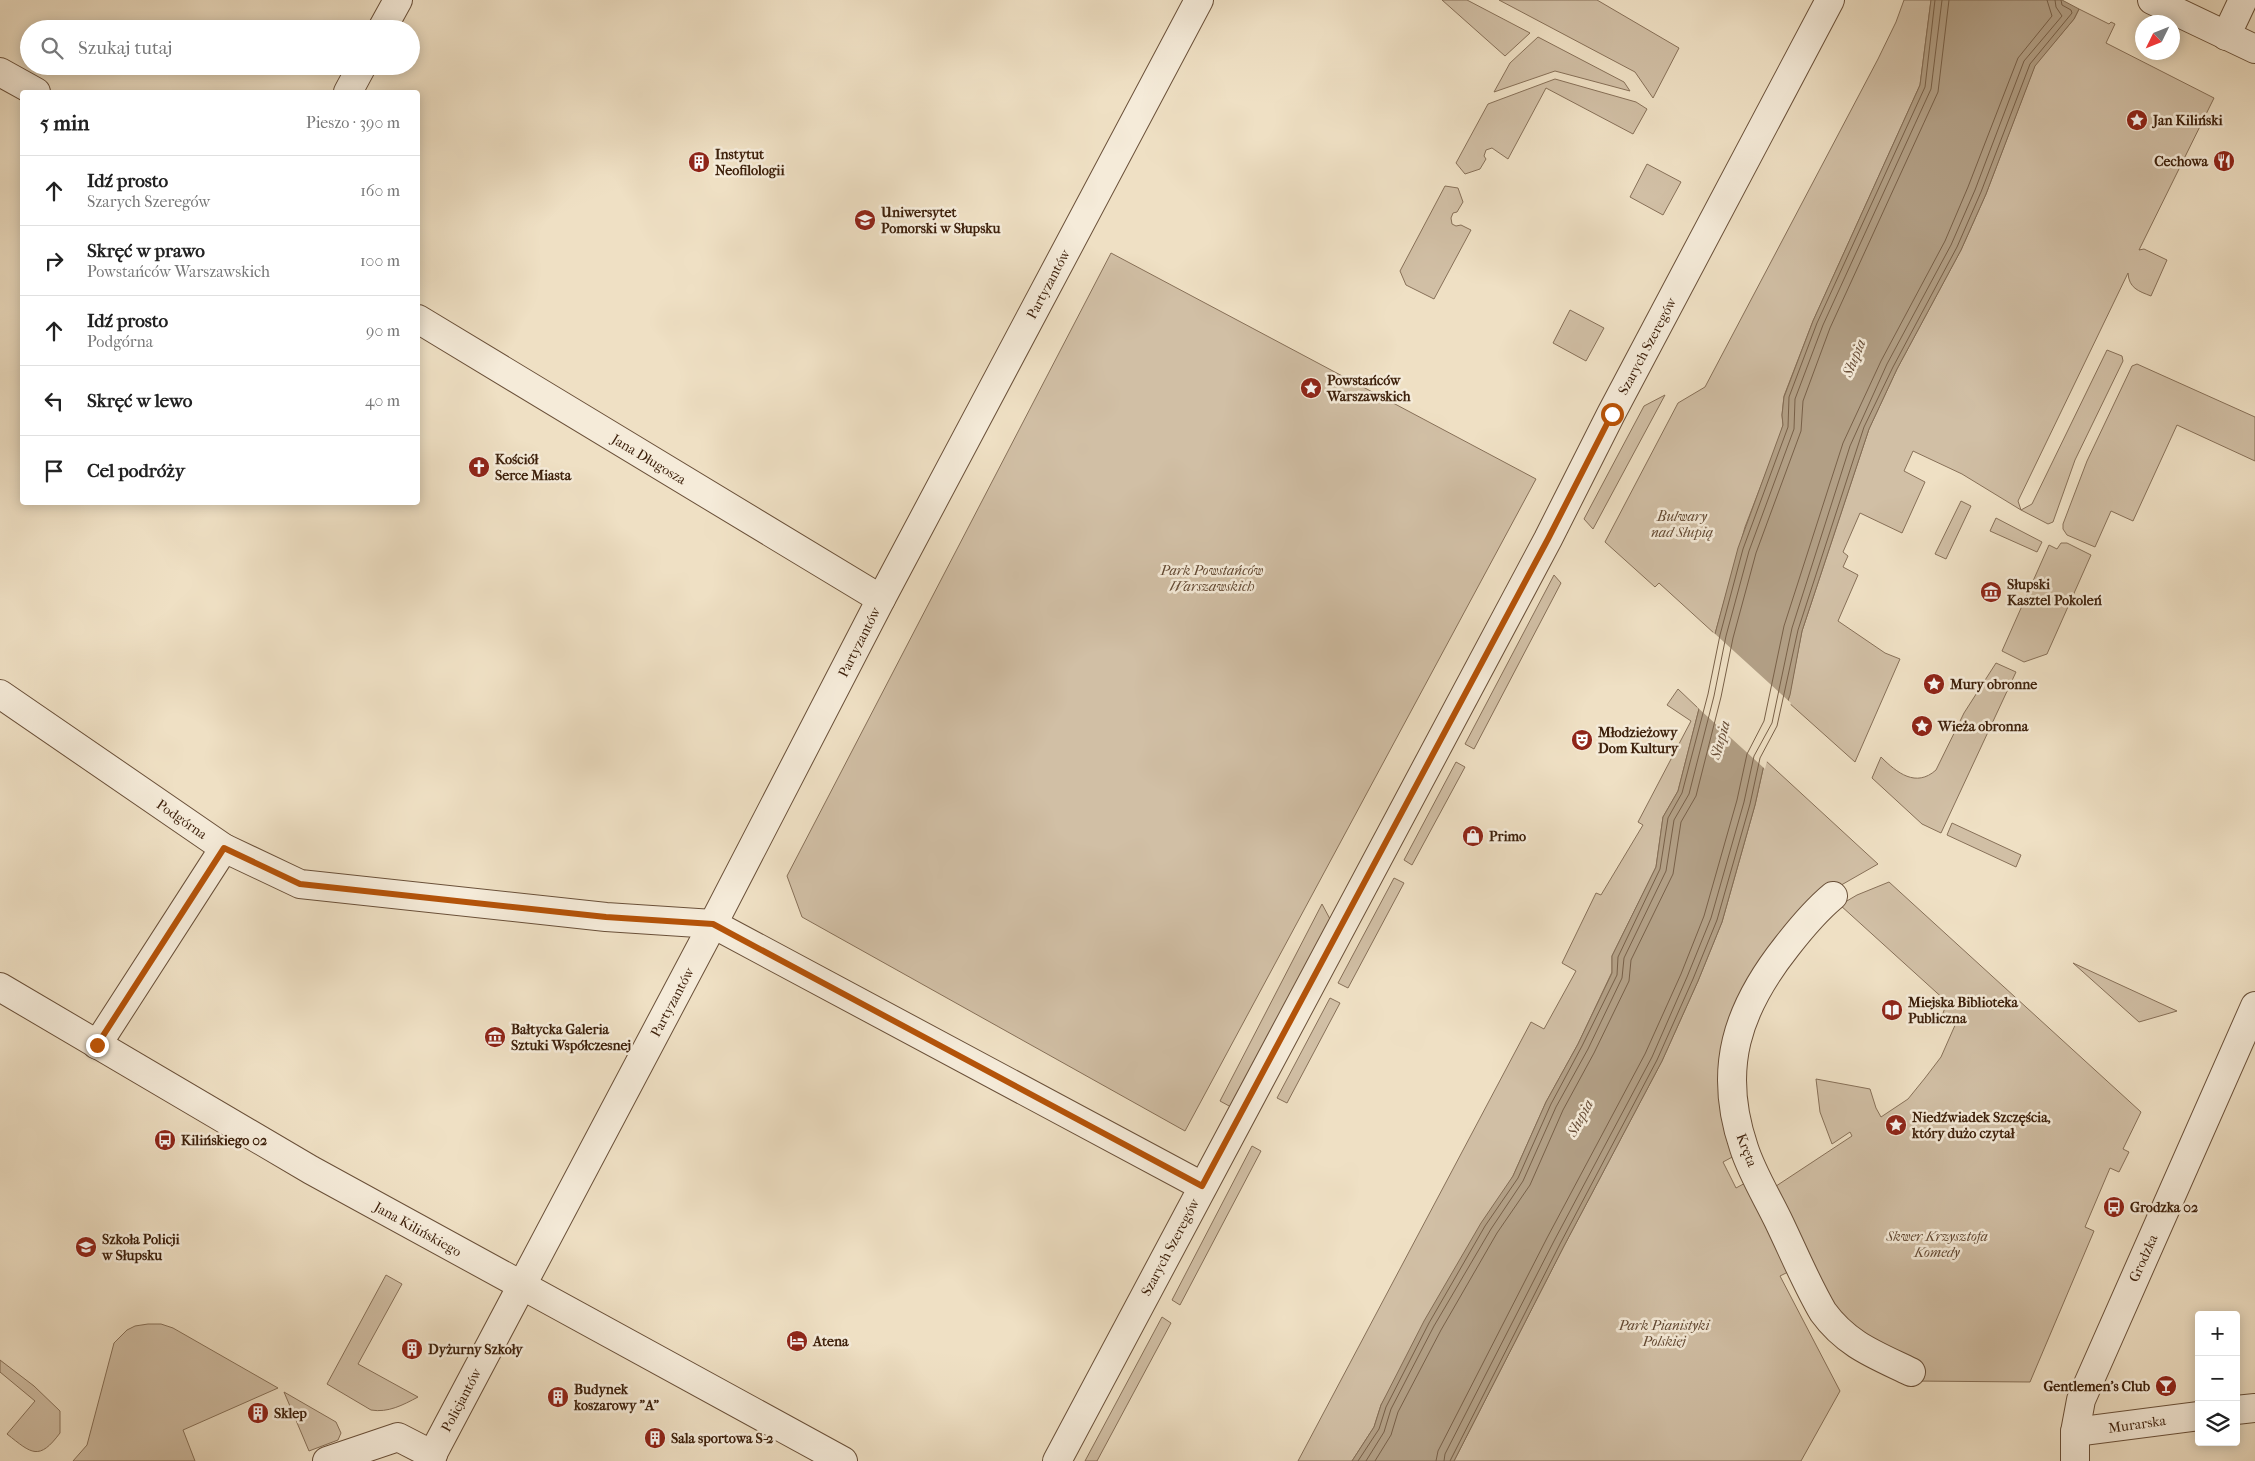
<!DOCTYPE html>
<html lang="pl">
<head>
<meta charset="utf-8">
<style>
	:root { --surface:#fff; --page:#f2f2f2; --text:#222; --muted:#767676; --line:#e0e0e0 }
	body { margin:0; font-family:"IM FELL French Canon",serif; background:var(--page); color:var(--text) }
	.controls { position:absolute; right:15px; bottom:15px; display:grid; overflow:hidden; border-radius:5px; box-shadow:0 2px 12px #0003 }
	.controls button { width:45px; height:45px; display:grid; place-items:center; padding:0; border:0; border-bottom:1px solid var(--line); background:var(--surface); color:var(--text); font:25px sans-serif }
	.compass { position:absolute; left:2135px; top:15px; width:45px; height:45px; border-radius:50%; background:var(--surface); box-shadow:0 2px 12px #0003; rotate:227deg }
	.stop { position:absolute; width:15px; height:15px; margin:-11px; border:4px solid #b45309; border-radius:50%; background:#fff }
	.stop.end { background:#b45309; border-color:#fff; box-shadow:0 1px 5px #0008 }
	.list { margin:0; padding:0; list-style:none }
	h2 { display:flex; justify-content:space-between; align-items:center; height:65px; margin:0; padding:0 20px; font-size:21px }
	h2 small { font-size:16px; font-weight:400; color:var(--muted) }
	.list li { display:grid; grid-template-columns:32px 1fr auto; gap:15px; align-items:center; box-sizing:border-box; height:70px; padding:0 20px; border-top:1px solid var(--line) }
	.list b { display:block; font-size:19px; white-space:nowrap }
	.list p { margin:0; font-size:16px; white-space:nowrap; color:var(--muted) }
	.list em { font-size:16px; font-style:normal; color:var(--muted) }
	.icon { flex:none; width:28px; height:28px; fill:none; stroke:currentColor; stroke-width:2; stroke-linecap:round; stroke-linejoin:round }
	.map { position:relative; flex:none; width:2255px; height:1461px; overflow:hidden }
	.search { position:absolute; background:var(--surface); box-shadow:0 2px 12px #0003; left:20px; top:20px; width:400px; height:55px; display:flex; align-items:center; gap:12px; box-sizing:border-box; padding:0 18px; border-radius:28px; color:var(--muted); font-size:19px }
	.panel { position:absolute; background:var(--surface); box-shadow:0 2px 12px #0003; left:20px; top:90px; width:400px; height:415px; border-radius:5px }
	.map>svg:first-child { display:block }
	.green { fill:#d1bfa5; stroke:#877058 }
	.water { fill:#b29f85; stroke:#836c54 }
	.pier { fill:#efe0c4 }
	.lines { fill:none; stroke-linecap:round; stroke-linejoin:round }
	.shore { stroke:#786048; stroke-width:1 }
	.pedestrian-casing { stroke:#6a5039; stroke-width:30 }
	.minor-casing { stroke:#6a5039; stroke-width:30 }
	.tertiary-casing { stroke:#6a5039; stroke-width:30 }
	.pedestrian { stroke:#f5ebd9; stroke-width:28 }
	.minor { stroke:#f5ebd9; stroke-width:28 }
	.tertiary { stroke:#f5ebd9; stroke-width:28 }
	.route { stroke:#b45309; stroke-width:6 }
	.labels { text-anchor:middle; stroke-width:5; stroke-linejoin:round; paint-order:stroke }
	.poi-label { font-size:14px; font-weight:bold; fill:#3d200b; stroke:#f5ebd9; text-anchor:start }
	.street-label { font-size:14px; fill:#3d200b; stroke:#f5ebd9 }
	.park-label { font-size:14px; font-style:italic; fill:#624832; stroke:#f5ebd9 }
	.water-label { font-size:15px; font-style:italic; fill:#664c36; stroke:#f5ebd9 }
</style>
</head>
<body>
<div class="map">
<svg width="2255" height="1461" viewBox="0 0 2255 1461">
	<rect width="100%" height="100%" fill="#efe0c4"/>
	<filter id="stains"><feTurbulence type="fractalNoise" baseFrequency=".004" numOctaves="4"/><feColorMatrix values="0 0 0 0 .2 0 0 0 0 .09 0 0 0 0 .02 0 0 0 .5 -.17"/></filter>
	<radialGradient id="worn" r=".72"><stop offset=".6" stop-color="#630" stop-opacity="0"/><stop offset="1" stop-color="#630" stop-opacity=".3"/></radialGradient>
	<!-- green -->
	<g class="green">
		<path d="M1442 0H1467L1530 33 1505 56Z"/>
		<path d="M1499 0H1597L1679 48 1653 98 1635 72Z"/>
		<path d="M1904 0H1931L1920 85 1813 321 1784 396 1782 415 1783 425 1779 439 1745 527 1715 634 1659 583 1655 587 1605 542 1678 403 1705 387 1878 59 1896 22Z"/>
		<path d="M2079 9 2109 24 2111 22 2115 24 2106 43 2214 98 2139 250 2144 249 2167 260 2151 296C2138 291 2129 288 2128 273L2018 501 2021 510 2032 504 2107 350 2122 356 2123 361 2075 460 2053 522 2048 524 2021 510 1962 474 1913 451 1904 471 1925 482 1902 533 1860 513 1843 552 1848 556 1843 567 1858 575 1838 621 1885 653 1900 659 1855 762 1788 702 1802 631 1869 429 1897 369 1961 250 1986 194 2035 65 2074 19Z"/>
		<path d="M1538 37 1624 82 1630 91 1555 71 1494 92 1510 63Z"/>
		<path d="M1555 79 1636 102 1647 109 1633 134 1546 88 1508 159 1492 148 1486 150 1484 156 1486 159 1480 169 1465 174 1456 163 1488 104Z"/>
		<path d="M1647 164 1681 182 1663 215 1630 197Z"/>
		<path d="M1445 186 1458 188 1463 202 1457 212 1453 213 1451 218 1452 224 1456 226 1461 225 1471 230 1434 299 1406 285 1400 271Z"/>
		<path d="M1111 253 1536 479 1185 1131 802 917 787 876Z"/>
		<path d="M1570 310 1604 328 1586 361 1553 343Z"/>
		<path d="M2137 364 2255 417V461L2177 425 2133 521 2111 511 2095 547 2067 535 2063 529V524L2087 461 2132 366Z"/>
		<path d="M1665 395 1593 529 1584 519 1644 406Z"/>
		<path d="M1961 501 1971 506 1946 559 1935 554Z"/>
		<path d="M1996 518 2042 542 2037 552 1990 531Z"/>
		<path d="M2061 543H2067L2091 555 2047 654 2024 662 2002 651 2049 545 2057 549Z"/>
		<path d="M1554 575 1561 583 1474 749 1465 744Z"/>
		<path d="M1996 663 2016 672 1941 833 1922 824 1872 778 1881 757C1897 773 1916 788 1936 770L1964 713Z"/>
		<path d="M1678 689 1699 709 1678 791 1663 817 1656 867 1612 956V972L1578 1044 1546 1102 1513 1176 1381 1405 1374 1427 1352 1461H1298L1531 1022 1544 1029 1576 971 1562 963 1596 893 1601 895 1643 825 1638 822 1691 721 1667 705Z"/>
		<path d="M1765 760 1878 864 1815 900 1751 984 1738 1154 1723 1162 1736 1188 1749 1181 1758 1198 1852 1136 1850 1132 1832 1144 1820 1112 1816 1079 1870 1089 1876 1108 1881 1117 1908 1099 1925 1078 1941 1057 1956 1023 1943 1019 1942 1016 1947 1002 1840 905 1857 895 1889 882 2141 1112 2123 1149 2129 1152 2119 1172 2110 1168 2085 1227 2094 1231 2030 1382 1913 1381 1792 1270 1780 1276 1840 1391 1801 1461H1454L1564 1246 1662 1061 1698 981 1722 922 1755 805Z"/>
		<path d="M1456 762 1465 767 1412 865 1404 860Z"/>
		<path d="M1952 823 2021 855 2016 867 1947 835Z"/>
		<path d="M1394 878 1404 883 1348 988 1338 983Z"/>
		<path d="M1322 904 1330 919 1231 1107 1220 1101Z"/>
		<path d="M2073 963 2177 1011 2139 1022Z"/>
		<path d="M1330 998 1340 1003 1287 1103 1277 1098Z"/>
		<path d="M1252 1146 1261 1151 1180 1305 1172 1300Z"/>
		<path d="M386 1275 402 1284 358 1364 418 1397C403 1405 388 1413 371 1410L327 1384Z"/>
		<path d="M1162 1317 1171 1323 1097 1461H1085Z"/>
		<path d="M148 1324H161L173 1328 278 1388 183 1430 195 1461H73L87 1445 114 1343 127 1330 135 1326Z"/>
		<path d="M0 1360 34 1386 60 1411V1433C39 1461 32 1454 7 1434L35 1401 0 1372Z"/>
		<path d="M284 1392 336 1422 341 1433 338 1440 309 1451Z"/>
	</g>
	<!-- water -->
	<path class="water" d="M1931 0H2062L2079 9 2074 19 2035 66 1986 194 1961 250 1897 369 1869 429 1802 631 1790 695 1765 760 1755 805 1722 922 1698 981 1662 1061 1564 1246 1454 1461H1352L1374 1427 1381 1405 1424 1321 1481 1223 1513 1176 1546 1102 1578 1044 1612 973V956L1656 867 1663 817 1678 791 1703 693 1715 634 1738 548 1783 425 1782 415 1784 397 1813 321 1920 85Z"/>
	<!-- pier -->
	<path class="pier" d="M1713 632 1791 703 1784 729 1767 761 1765 769 1697 707Z"/>
	<g class="lines">
		<!-- shore -->
		<g class="shore">
			<path d="M1358 1461 1379 1429 1386 1407 1429 1323 1485 1226 1518 1178 1551 1104 1582 1046 1617 975 1618 957 1660 869 1668 818 1682 793 1708 694 1720 635 1743 549 1788 427 1789 397 1817 323 1925 87 1935 0"/>
			<path d="M1366 1461 1384 1432 1391 1409 1434 1326 1491 1229 1523 1181 1556 1107 1588 1049 1622 978 1624 958 1666 871 1674 820 1689 794 1714 696 1726 636 1749 551 1794 429 1795 399 1823 325 1931 89 1942 0"/>
			<path d="M1375 1461 1391 1435 1398 1412 1441 1330 1497 1233 1530 1185 1563 1110 1594 1053 1629 981 1631 960 1673 874 1681 822 1696 796 1721 697 1733 638 1756 553 1801 431 1803 401 1830 328 1938 92 1949 0"/>
			<path d="M1436 1461 1438 1451 1547 1238 1645 1054 1681 974 1704 916 1737 800 1747 754 1764 721 1784 626 1843 443 1881 361 1945 241 1968 187 2018 58 2052 16 2047 0"/>
			<path d="M1444 1461 1445 1454 1554 1241 1652 1057 1687 977 1711 918 1744 802 1754 756 1772 723 1792 628 1850 446 1887 364 1951 245 1975 190 2024 61 2062 16 2056 7 2055 0"/>
			<path d="M1450 1461 1560 1244 1657 1060 1693 979 1717 920 1750 804 1760 758 1777 726 1798 630 1864 427 1893 367 1957 247 1981 192 2030 64 2072 13 2071 10 2062 5 2061 0"/>
		</g>
		<!-- pedestrian casing -->
		<g class="pedestrian-casing">
			<path id="pedestrian" d="M1833 896C1815 911 1801 928 1787 946 1737 1009 1717 1069 1744 1148 1752 1173 1767 1197 1778 1220 1793 1251 1806 1283 1823 1312 1847 1345 1876 1355 1911 1372"/>
		</g>
		<!-- minor casing -->
		<g class="minor-casing">
			<g id="minor">
				<path d="M382 29 398 0"/>
				<path d="M2226 36 2243 0"/>
				<path d="M0 72 36 92"/>
				<path d="M348 92 362 66"/>
				<path d="M418 319 881 599"/>
				<path d="M0 694 224 848 300 884 606 917 713 924 1202 1186"/>
				<path d="M97 1045 224 848"/>
				<path d="M2236 1410 2255 1408"/>
				<path d="M2075 1432 2199 1416"/>
				<path d="M327 1461 398 1437 433 1455"/>
				<path d="M429 1461 713 924 881 599 1199 0"/>
				<path d="M1057 1461 1548 539 1611 414 1830 0"/>
			</g>
		</g>
		<!-- tertiary casing -->
		<g class="tertiary-casing">
			<g id="tertiary">
				<path d="M2152 0 2255 49"/>
				<path d="M0 987 311 1170 843 1461"/>
				<path d="M2075 1461V1432L2081 1400 2255 1006"/>
			</g>
		</g>
		<!-- pedestrian -->
		<use href="#pedestrian" class="pedestrian"/>
		<!-- minor -->
		<use href="#minor" class="minor"/>
		<!-- tertiary -->
		<use href="#tertiary" class="tertiary"/>
	</g>
	<g class="lines">
		<!-- route -->
		<path class="route" d="M97 1045 224 848 300 884 606 917 713 924 1202 1186 1548 539 1612 414"/>
	</g>
	<!-- icons -->
	<defs>
		<g id="sight-disc" transform="scale(1.125)"><circle r="9.5" fill="#8f2418" stroke="#f5ebd9"/><path d="M0-6L1.8-2.2L6-1.7L2.9 1.2L3.7 5.4L0 3.3L-3.7 5.4L-2.9 1.2L-6-1.7L-1.8-2.2Z" fill="#fff"/></g>
		<g id="restaurant-disc" transform="scale(1.125)"><circle r="9.5" fill="#8f2418" stroke="#f5ebd9"/><path d="M-5-6h1v4h1v-4h1v4h1v-4h1v5L-1.5 .5V6h-2V.5L-5-1ZM5-6V6H3V1.5H1.5Q1.5-4 5-6Z" fill="#fff"/></g>
		<g id="building-disc" transform="scale(1.125)"><circle r="9.5" fill="#8f2418" stroke="#f5ebd9"/><path d="M-4-6H4V6H1V3H-1V6H-4ZM-2.5-4.3h1.7v1.8h-1.7ZM.8-4.3h1.7v1.8H.8ZM-2.5-1h1.7V.8h-1.7ZM.8-1h1.7V.8H.8Z" fill="#fff"/></g>
		<g id="university-disc" transform="scale(1.125)"><circle r="9.5" fill="#8f2418" stroke="#f5ebd9"/><path d="M0-5L7-2L0 1L-7-2ZM-4 1L0 2.5L4 1V4Q0 6-4 4Z" fill="#fff"/></g>
		<g id="church-disc" transform="scale(1.125)"><circle r="9.5" fill="#8f2418" stroke="#f5ebd9"/><path d="M-1.2-6h2.4v3.5h3.3v2.4h-3.3V6h-2.4V-.1h-3.3v-2.4h3.3Z" fill="#fff"/></g>
		<g id="museum-disc" transform="scale(1.125)"><circle r="9.5" fill="#8f2418" stroke="#f5ebd9"/><path d="M0-6L6-3V-2H-6V-3ZM-5-1h2V3h-2ZM-1-1h2V3h-2ZM3-1h2V3H3ZM-6 4H6V6H-6Z" fill="#fff"/></g>
		<g id="theatre-disc" transform="scale(1.125)"><circle r="9.5" fill="#8f2418" stroke="#f5ebd9"/><path d="M-5-5.5Q0-4 5-5.5V0Q5 5 0 6Q-5 5-5 0ZM-3.3-2.5H-1v1.5H-3.3ZM1-2.5H3.3v1.5H1ZM-2.8 1Q0 5.5 2.8 1Z" fill="#fff"/></g>
		<g id="shop-disc" transform="scale(1.125)"><circle r="9.5" fill="#8f2418" stroke="#f5ebd9"/><path d="M-5-2.5h2.3a2.7 3.5 0 0 1 5.4 0H5L5.5 6h-11ZM-1.5-2.5h3a1.5 2.3 0 0 0-3 0Z" fill="#fff"/></g>
		<g id="library-disc" transform="scale(1.125)"><circle r="9.5" fill="#8f2418" stroke="#f5ebd9"/><path d="M-6-4Q-3-5.5-.7-3.5V5Q-3 3-6 4ZM6-4Q3-5.5 .7-3.5V5Q3 3 6 4Z" fill="#fff"/></g>
		<g id="bus-disc" transform="scale(1.125)"><circle r="9.5" fill="#8f2418" stroke="#f5ebd9"/><path d="M-5-6H5V4H4V6H2V4H-2V6H-4V4H-5ZM-3.5-4V0h7V-4ZM-3.5 1.2v1.5H-2V1.2ZM2 1.2v1.5H3.5V1.2Z" fill="#fff"/></g>
		<g id="hotel-disc" transform="scale(1.125)"><circle r="9.5" fill="#8f2418" stroke="#f5ebd9"/><path d="M-6-4.5h1.5V1H6V5H4.5V3h-9V5H-6ZM-4 0a1.8 1.8 0 1 1 3.6 0ZM.5 0V-2.5h3Q6-2.5 6 0Z" fill="#fff"/></g>
		<g id="bar-disc" transform="scale(1.125)"><circle r="9.5" fill="#8f2418" stroke="#f5ebd9"/><path d="M-6-5H6L.8 .8V4.5H3.5V6h-7V4.5H-.8V.8Z" fill="#fff"/></g>
	</defs>
	<g fill-rule="evenodd">
		<use href="#sight-disc" x="2137" y="120"/>
		<use href="#restaurant-disc" x="2224" y="161"/>
		<use href="#building-disc" x="699" y="162"/>
		<use href="#university-disc" x="865" y="220"/>
		<use href="#sight-disc" x="1311" y="388"/>
		<use href="#church-disc" x="479" y="467"/>
		<use href="#museum-disc" x="1991" y="592"/>
		<use href="#sight-disc" x="1934" y="684"/>
		<use href="#sight-disc" x="1922" y="726"/>
		<use href="#theatre-disc" x="1582" y="740"/>
		<use href="#shop-disc" x="1473" y="836"/>
		<use href="#library-disc" x="1892" y="1010"/>
		<use href="#museum-disc" x="495" y="1037"/>
		<use href="#sight-disc" x="1896" y="1125"/>
		<use href="#bus-disc" x="165" y="1140"/>
		<use href="#bus-disc" x="2114" y="1207"/>
		<use href="#university-disc" x="86" y="1247"/>
		<use href="#hotel-disc" x="797" y="1341"/>
		<use href="#building-disc" x="412" y="1349"/>
		<use href="#bar-disc" x="2166" y="1386"/>
		<use href="#building-disc" x="558" y="1397"/>
		<use href="#building-disc" x="258" y="1413"/>
		<use href="#building-disc" x="655" y="1438"/>
	</g>
	<g class="labels">
		<!-- poi labels -->
		<g class="poi-label">
			<text x="2153" y="125">Jan Kiliński</text>
			<text x="715" y="159">Instytut<tspan x="715" dy="16">Neofilologii</tspan></text>
			<text x="2208" y="166" text-anchor="end">Cechowa</text>
			<text x="881" y="217">Uniwersytet<tspan x="881" dy="16">Pomorski w Słupsku</tspan></text>
			<text x="1327" y="385">Powstańców<tspan x="1327" dy="16">Warszawskich</tspan></text>
			<text x="495" y="464">Kościół<tspan x="495" dy="16">Serce Miasta</tspan></text>
			<text x="2007" y="589">Słupski<tspan x="2007" dy="16">Kasztel Pokoleń</tspan></text>
			<text x="1950" y="689">Mury obronne</text>
			<text x="1938" y="731">Wieża obronna</text>
			<text x="1598" y="737">Młodzieżowy<tspan x="1598" dy="16">Dom Kultury</tspan></text>
			<text x="1489" y="841">Primo</text>
			<text x="1908" y="1007">Miejska Biblioteka<tspan x="1908" dy="16">Publiczna</tspan></text>
			<text x="511" y="1034">Bałtycka Galeria<tspan x="511" dy="16">Sztuki Współczesnej</tspan></text>
			<text x="1912" y="1122">Niedźwiadek Szczęścia,<tspan x="1912" dy="16">który dużo czytał</tspan></text>
			<text x="181" y="1145">Kilińskiego 02</text>
			<text x="2130" y="1212">Grodzka 02</text>
			<text x="102" y="1244">Szkoła Policji<tspan x="102" dy="16">w Słupsku</tspan></text>
			<text x="813" y="1346">Atena</text>
			<text x="428" y="1354">Dyżurny Szkoły</text>
			<text x="2150" y="1391" text-anchor="end">Gentlemen's Club</text>
			<text x="574" y="1394">Budynek<tspan x="574" dy="16">koszarowy "A"</tspan></text>
			<text x="274" y="1418">Sklep</text>
			<text x="671" y="1443">Sala sportowa S-2</text>
		</g>
		<!-- street labels -->
		<g class="street-label">
			<text transform="translate(1048 284) rotate(-62)" y="5">Partyzantów</text>
			<text transform="translate(1647 346) rotate(-62)" y="5">Szarych Szeregów</text>
			<text transform="translate(649 459) rotate(31)" y="5">Jana Długosza</text>
			<text transform="translate(859 642) rotate(-63)" y="5">Partyzantów</text>
			<text transform="translate(182 819) rotate(35)" y="5">Podgórna</text>
			<text transform="translate(672 1002) rotate(-62)" y="5">Partyzantów</text>
			<text transform="translate(1747 1150) rotate(69)" y="5">Kręta</text>
			<text transform="translate(418 1229) rotate(29)" y="5">Jana Kilińskiego</text>
			<text transform="translate(1170 1247) rotate(-62)" y="5">Szarych Szeregów</text>
			<text transform="translate(2143 1258) rotate(-66)" y="5">Grodzka</text>
			<text transform="translate(461 1400) rotate(-62)" y="5">Policjantów</text>
			<text transform="translate(2137 1424) rotate(-8)" y="5">Murarska</text>
		</g>
		<!-- park labels -->
		<g class="park-label">
			<text x="1682" y="521">Bulwary<tspan x="1682" dy="16">nad Słupią</tspan></text>
			<text x="1212" y="575">Park Powstańców<tspan x="1212" dy="16">Warszawskich</tspan></text>
			<text x="1937" y="1241">Skwer Krzysztofa<tspan x="1937" dy="16">Komedy</tspan></text>
			<text x="1664" y="1330">Park Pianistyki<tspan x="1664" dy="16">Polskiej</tspan></text>
		</g>
		<!-- water labels -->
		<g class="water-label">
			<text transform="translate(1854 358) rotate(-68)" y="5">Słupia</text>
			<text transform="translate(1720 740) rotate(-74)" y="5">Słupia</text>
			<text transform="translate(1580 1118) rotate(-62)" y="5">Słupia</text>
		</g>
	</g>
	<rect width="100%" height="100%" filter="url(#stains)"/>
	<rect width="100%" height="100%" fill="url(#worn)"/>
</svg>
<div class="controls">
<button>+</button>
<button>−</button>
<button><svg class="icon" aria-label="layers" viewBox="0 0 24 24"><path d="M12 4l9 5-9 5-9-5zM3 14l9 5 9-5"/></svg></button>
</div>
<svg class="compass" viewBox="-18 -18 36 36"><path d="M0-13l5 13h-10z" fill="#e53935"/><path d="M0 13l5-13h-10z" fill="#767676"/></svg>
<div class="stop" style="left:1612px;top:414px"></div>
<div class="stop end" style="left:97px;top:1045px"></div>
<div class="search"><svg class="icon" aria-label="search" viewBox="0 0 24 24"><circle cx="10" cy="10" r="6"/><path d="M15 15l6 6"/></svg>Szukaj tutaj</div>
<section class="panel">
<h2>5 min<small>Pieszo · 390 m</small></h2>
<ul class="list">
<li><svg class="icon" aria-label="ahead" viewBox="0 0 24 24"><path d="M12 20V5M6 11l6-6 6 6"/></svg><div><b>Idź prosto</b><p>Szarych Szeregów</p></div><em>160 m</em></li>
<li><svg class="icon" aria-label="right" viewBox="0 0 24 24"><path d="M7 20v-9h11M14 6l5 5-5 5"/></svg><div><b>Skręć w prawo</b><p>Powstańców Warszawskich</p></div><em>100 m</em></li>
<li><svg class="icon" aria-label="ahead" viewBox="0 0 24 24"><path d="M12 20V5M6 11l6-6 6 6"/></svg><div><b>Idź prosto</b><p>Podgórna</p></div><em>90 m</em></li>
<li><svg class="icon" aria-label="left" viewBox="0 0 24 24"><path d="M17 20v-9H6M10 6l-5 5 5 5"/></svg><div><b>Skręć w lewo</b></div><em>40 m</em></li>
<li><svg class="icon" aria-label="arrive" viewBox="0 0 24 24"><path d="M6 21V4h12l-3 4 3 4H6"/></svg><div><b>Cel podróży</b></div></li>
</ul>
</section>
</div>
</body>
</html>
